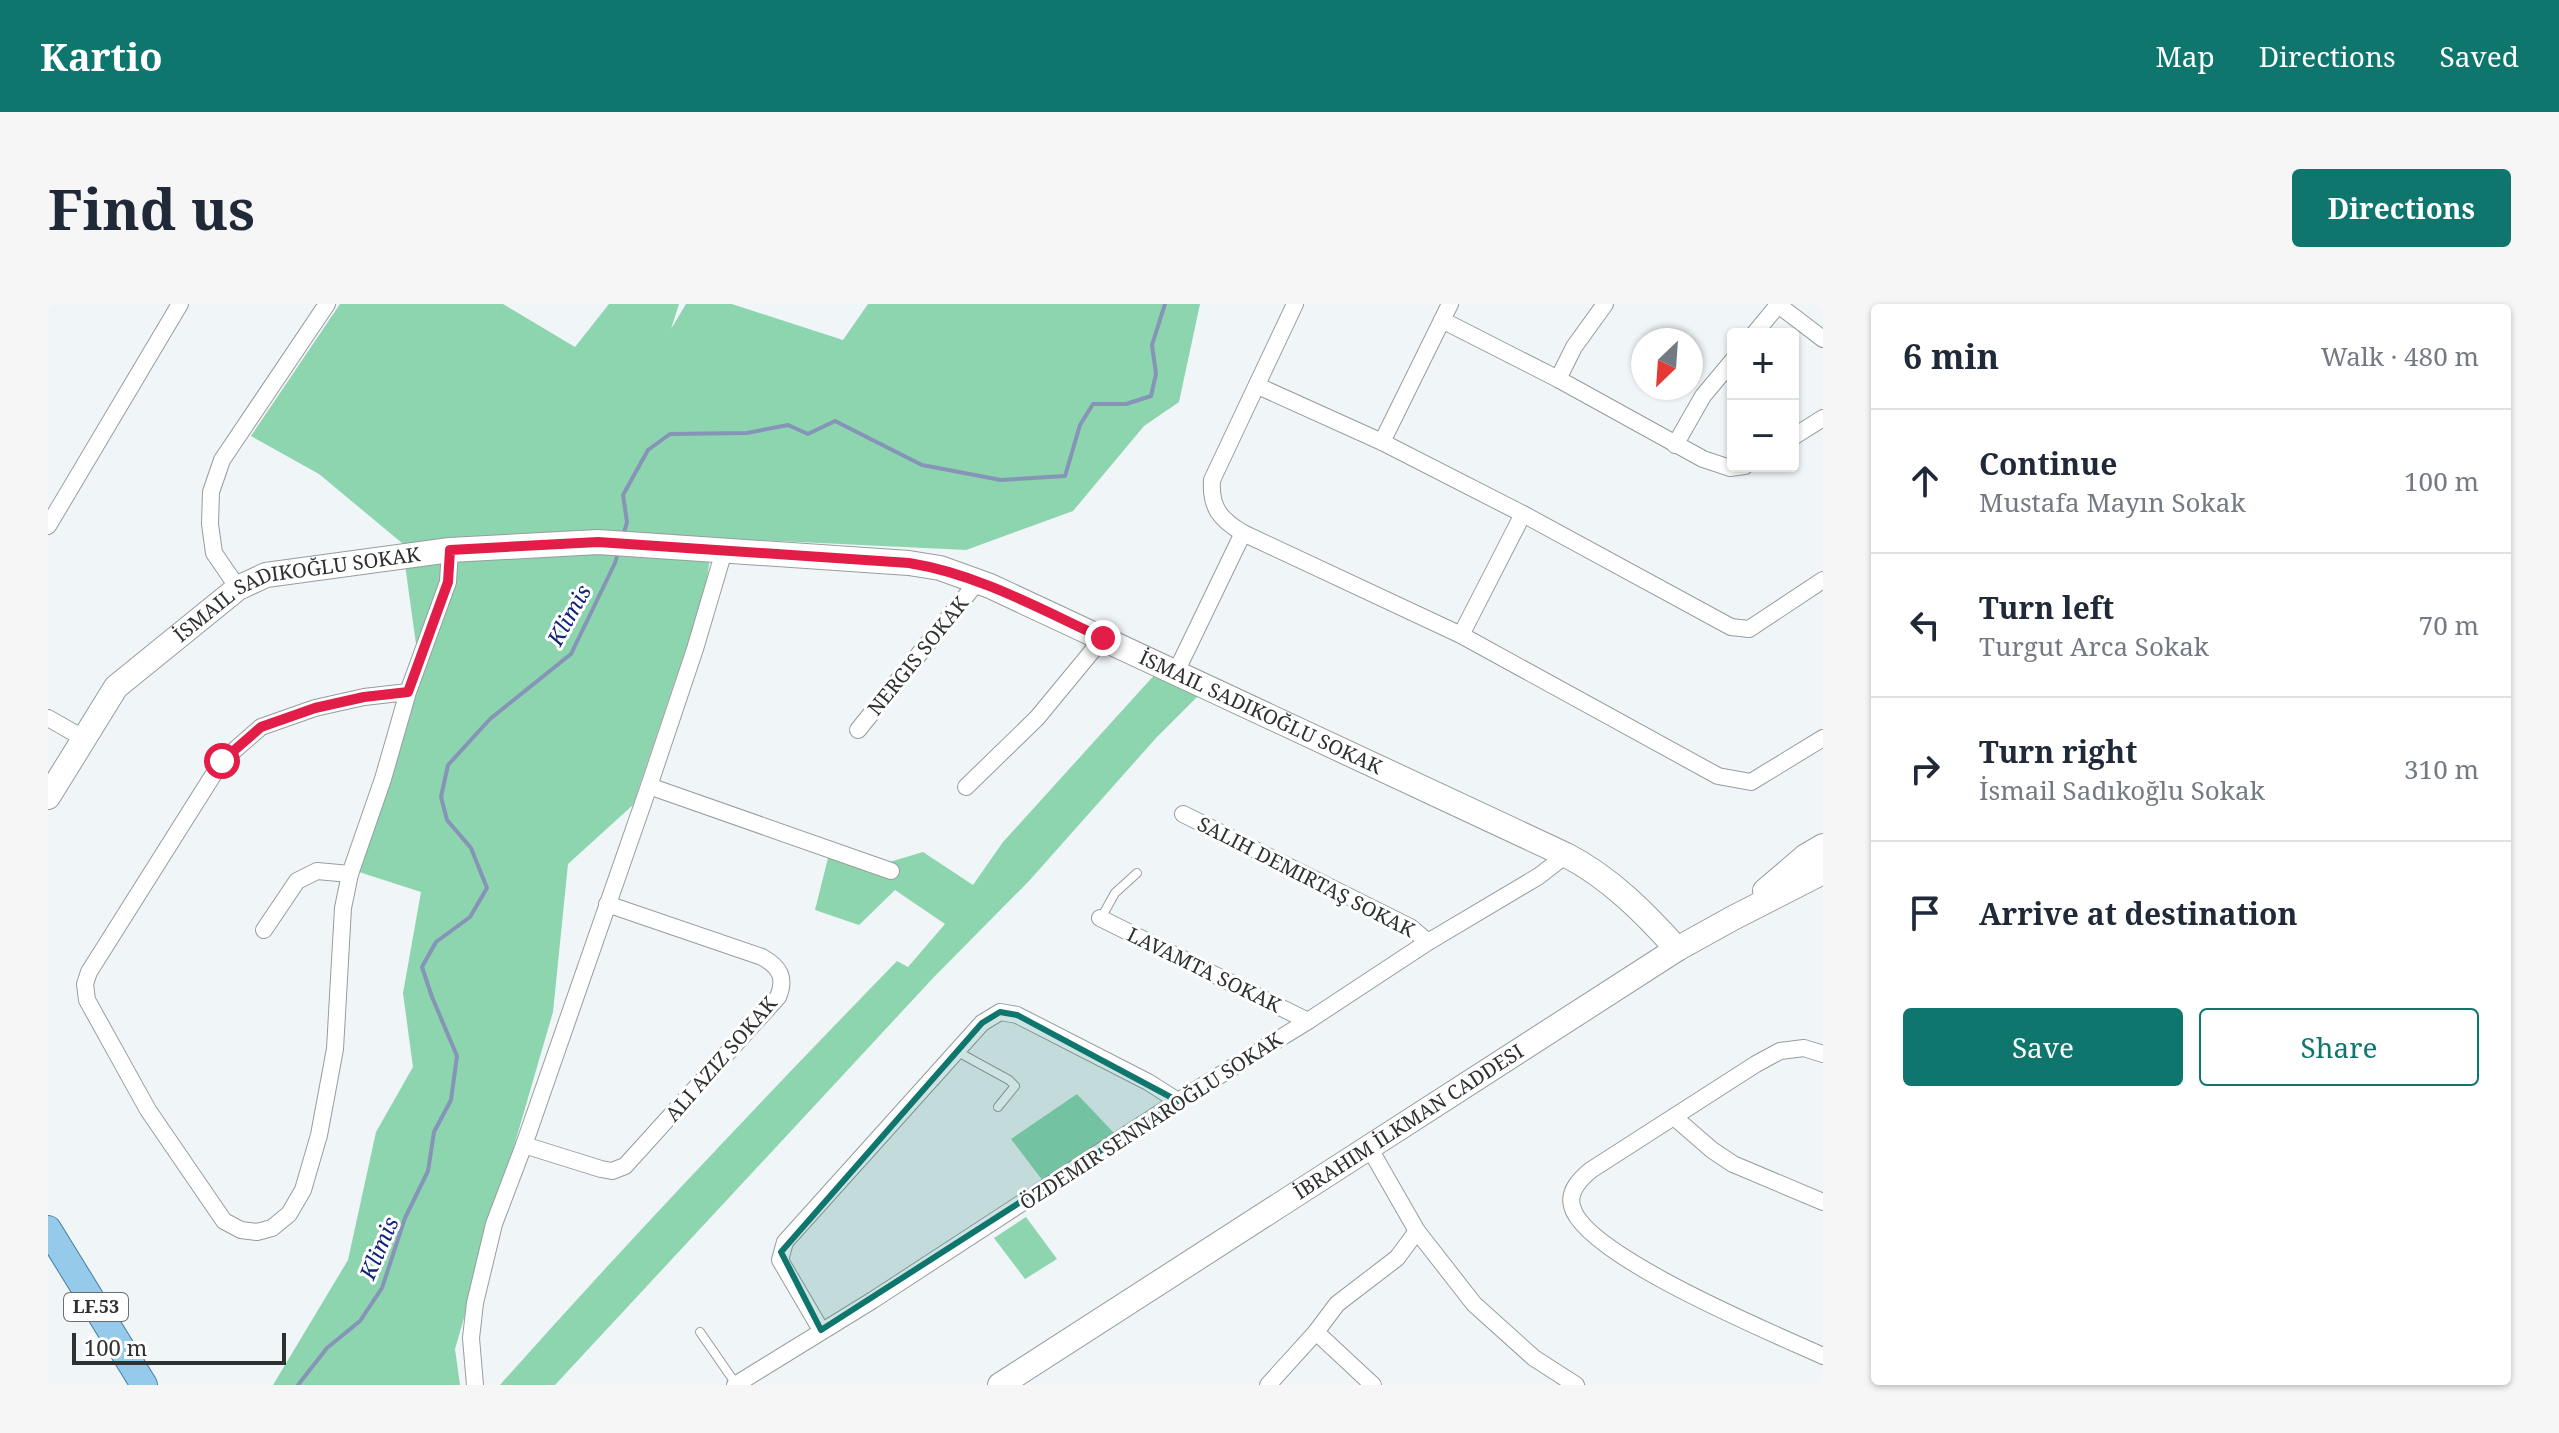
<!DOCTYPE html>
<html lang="en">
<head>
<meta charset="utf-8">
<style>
	:root { --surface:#fff; --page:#f6f6f7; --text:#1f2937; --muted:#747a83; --line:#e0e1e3; --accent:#0f766e }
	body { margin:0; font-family:"Noto Serif",serif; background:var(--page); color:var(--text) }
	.controls { position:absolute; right:24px; top:24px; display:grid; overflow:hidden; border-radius:8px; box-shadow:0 2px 6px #0004 }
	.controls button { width:72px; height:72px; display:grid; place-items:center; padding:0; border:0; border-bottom:2px solid var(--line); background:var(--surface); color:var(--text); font:40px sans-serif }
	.compass { position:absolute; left:1583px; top:24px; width:72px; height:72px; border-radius:50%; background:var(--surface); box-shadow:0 2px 6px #0004; rotate:205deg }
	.scale { position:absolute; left:24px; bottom:20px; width:214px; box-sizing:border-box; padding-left:8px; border:4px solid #2f3131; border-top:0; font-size:22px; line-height:28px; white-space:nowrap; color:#2f3131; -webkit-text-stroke:6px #fff; paint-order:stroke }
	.stop { position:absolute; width:24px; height:24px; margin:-18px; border:6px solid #e11d48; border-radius:50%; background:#fff }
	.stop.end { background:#e11d48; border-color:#fff; box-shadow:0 2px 8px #0008 }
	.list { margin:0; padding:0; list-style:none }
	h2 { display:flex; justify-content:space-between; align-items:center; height:104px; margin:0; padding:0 32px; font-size:34px }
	h2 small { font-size:26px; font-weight:400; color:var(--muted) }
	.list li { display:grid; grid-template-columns:52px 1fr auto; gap:24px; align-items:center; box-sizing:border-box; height:144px; padding:0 32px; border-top:2px solid var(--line) }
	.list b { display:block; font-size:30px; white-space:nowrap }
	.list p { margin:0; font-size:26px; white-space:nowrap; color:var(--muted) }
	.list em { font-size:26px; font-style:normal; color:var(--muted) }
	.actions { display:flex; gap:16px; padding:24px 32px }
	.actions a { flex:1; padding:18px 0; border:2px solid var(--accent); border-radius:8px; text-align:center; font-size:28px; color:var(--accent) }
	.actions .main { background:var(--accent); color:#fff }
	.icon { flex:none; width:44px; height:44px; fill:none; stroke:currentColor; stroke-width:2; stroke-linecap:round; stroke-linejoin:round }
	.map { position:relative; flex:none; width:1775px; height:1081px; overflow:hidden; border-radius:8px }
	header { display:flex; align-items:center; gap:48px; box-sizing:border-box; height:112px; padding:0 40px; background:var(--accent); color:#fff }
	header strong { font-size:38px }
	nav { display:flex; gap:44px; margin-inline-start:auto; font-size:28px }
	.intro { display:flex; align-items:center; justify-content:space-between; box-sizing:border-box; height:192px; padding:0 48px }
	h1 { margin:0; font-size:56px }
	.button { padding:20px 36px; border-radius:8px; background:var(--accent); color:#fff; font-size:28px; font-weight:700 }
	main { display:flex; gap:48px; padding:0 48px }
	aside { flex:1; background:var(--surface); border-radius:8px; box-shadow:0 2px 6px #0004 }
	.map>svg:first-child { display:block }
	.green { fill:#8dd5ae }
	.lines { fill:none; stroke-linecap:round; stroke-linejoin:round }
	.stream { stroke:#8594b7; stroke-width:4 }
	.lane-casing { stroke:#979d9e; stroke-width:10 }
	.street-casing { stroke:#979d9e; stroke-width:18 }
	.secondary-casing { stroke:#979d9e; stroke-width:26 }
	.primary-casing { stroke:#447da1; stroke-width:28 }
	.lane { stroke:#fff; stroke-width:8 }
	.street { stroke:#fff; stroke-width:16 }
	.secondary { stroke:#fff; stroke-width:24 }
	.primary { stroke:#96caeb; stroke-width:26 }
	.route { stroke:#e11d48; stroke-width:10 }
	.marked { fill:#0f766e; fill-opacity:0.2; stroke:#0f766e; stroke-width:6; stroke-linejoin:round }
	.labels { text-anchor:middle; stroke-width:6; stroke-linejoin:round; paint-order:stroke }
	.shield { fill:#fff; stroke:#6d6f6f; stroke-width:2 }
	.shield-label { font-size:18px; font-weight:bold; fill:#2f3131 }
	.street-label { font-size:20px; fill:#2f3131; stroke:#fff }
	.water-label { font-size:22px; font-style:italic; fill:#11237f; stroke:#fff }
</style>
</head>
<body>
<header>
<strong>Kartio</strong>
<nav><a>Map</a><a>Directions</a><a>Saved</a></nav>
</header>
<div class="intro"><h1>Find us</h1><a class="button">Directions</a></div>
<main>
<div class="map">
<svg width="1775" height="1081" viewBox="0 0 1775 1081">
	<rect width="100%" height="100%" fill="#f0f5f7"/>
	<!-- green -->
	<g class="green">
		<path d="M292 0H455L527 43 561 0H631L623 25 638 0H684L795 36 820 0H1152L1131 98 1096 122 1025 207 918 246 665 234 657 288 585 501 520 560 505 708 407 1045 412 1081H225L300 956 328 828 365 763 355 689 373 588 311 568 373 376 354 239 271 170 203 132Z"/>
		<path d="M1110 367 1154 388 1108 434 981 577 886 673 507 1081H452C581 936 714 796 849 657L860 663 897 620 847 586 811 621 767 606 780 554 818 565 875 548 925 581 955 538Z"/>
		<path d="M1029 790 1066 829 995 877 963 835Z"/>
		<path d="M978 913 1009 955 977 975 946 934Z"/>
	</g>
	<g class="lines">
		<!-- stream -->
		<g class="stream">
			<path d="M575 232 579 218 575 191 600 146 622 130 699 129 740 121 760 130 787 117 874 161 953 176 1017 172 1032 121 1045 100H1078L1103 92 1108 70 1104 41 1117 0"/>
			<path d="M250 1081 279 1044 312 1017 334 984 357 914 380 867 386 828 403 796 409 752 384 693 374 663 388 638 422 613 439 584 423 544 399 516 393 493 400 461 442 415 523 350 567 259 570 249"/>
		</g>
		<!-- lane casing -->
		<g class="lane-casing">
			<g id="lane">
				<path d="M1053 614 1067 589 1089 569"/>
				<path d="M910 748 961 776 967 782 950 803"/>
				<path d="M652 1028 688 1080"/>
			</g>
		</g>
		<!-- street casing -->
		<g class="street-casing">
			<g id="street">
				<path d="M1247 0 1164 176C1162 204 1173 216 1195 229L1413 331 1670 472 1703 478 1775 434"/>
				<path d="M1729 0 1775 35"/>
				<path d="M1394 16 1510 75 1655 155 1682 164 1697 162"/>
				<path d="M1706 30 1730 1"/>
				<path d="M1510 75 1526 43 1557 0"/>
				<path d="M1210 82 1334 138 1475 210 1683 323 1701 325 1775 276"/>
				<path d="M1745 133 1775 114"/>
				<path d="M1334 138 1402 0"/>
				<path d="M1627 141 1655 92 1685 56"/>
				<path d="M0 222 132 0"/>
				<path d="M190 284 166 249 162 220 163 188 174 156 279 0"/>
				<path d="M1413 331 1475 210"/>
				<path d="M1128 368 1195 229"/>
				<path d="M360 388 316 393 267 404 213 423 174 457 41 668 37 680 39 696 100 806 176 917 193 926 209 928 224 924 241 910 255 886 271 831 287 745 295 604 302 570 335 475 360 388 400 278 402 246"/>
				<path d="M0 414 35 434"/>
				<path d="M810 426 930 277"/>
				<path d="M601 482 843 567"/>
				<path d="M918 483 989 414 1055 334"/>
				<path d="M1135 510 1362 623 1380 638"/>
				<path d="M1052 614 1260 717"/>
				<path d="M216 626 249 577 269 567 302 570"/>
				<path d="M1775 750 1756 744 1732 747 1708 760 1543 866C1532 875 1520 887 1524 902 1535 951 1727 1030 1775 1052"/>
				<path d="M1626 813 1664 846 1685 860 1775 898"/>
				<path d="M476 841 553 865 564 867 577 862 730 693C738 674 732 663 714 653L559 600"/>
				<path d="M1322 845 1369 927 1426 1000 1486 1054 1528 1081"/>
				<path d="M773 1026 732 956 737 938 934 719 952 708 969 711 1100 778 1130 797"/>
				<path d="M1268 1028 1325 1081"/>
				<path d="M427 1081 423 1034 427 999 446 920 476 841 601 482 647 345 676 247"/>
				<path d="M687 1081 825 996 1130 797 1260 717 1380 638 1491 572 1518 551"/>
				<path d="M1220 1081 1268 1028 1289 1000 1349 954 1369 927"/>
			</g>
		</g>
		<!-- secondary casing -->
		<g class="secondary-casing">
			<g id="secondary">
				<path id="s1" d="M0 493 68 383 190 284 218 271 402 246 550 238 861 259 892 264 942 282 1518 551C1561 573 1597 609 1629 645"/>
				<path d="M1717 587 1758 552 1775 542"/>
				<path id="s2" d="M952 1081 1629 645 1685 614 1775 568"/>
			</g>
		</g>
		<!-- primary casing -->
		<g class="primary-casing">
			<path id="primary" d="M0 925 96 1081"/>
		</g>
		<!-- lane -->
		<use href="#lane" class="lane"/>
		<!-- street -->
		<use href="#street" class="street"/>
		<!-- secondary -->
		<use href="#secondary" class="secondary"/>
		<!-- primary -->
		<use href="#primary" class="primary"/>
	</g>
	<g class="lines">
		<!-- route -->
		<path class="route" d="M174 457 213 423 267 404 316 393 360 388 400 278 402 246 550 238 861 259C930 270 992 305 1055 334"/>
	</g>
	<!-- marked area -->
	<path class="marked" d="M952 708 969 711 1130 797 773 1026 733 948 934 719Z"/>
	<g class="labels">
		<!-- shield labels -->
		<rect class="shield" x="16" y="989" width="64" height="28" rx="6"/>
		<g class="shield-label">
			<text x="48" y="1009">LF.53</text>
		</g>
		<!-- street labels -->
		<g class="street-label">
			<text dy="7" stroke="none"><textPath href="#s1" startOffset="340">İSMAIL SADIKOĞLU SOKAK</textPath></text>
			<text transform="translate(870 352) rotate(-51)" y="7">NERGIS SOKAK</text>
			<text dy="7" stroke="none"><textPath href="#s1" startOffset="1346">İSMAIL SADIKOĞLU SOKAK</textPath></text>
			<text transform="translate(1258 573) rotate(27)" y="7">SALIH DEMIRTAŞ SOKAK</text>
			<text transform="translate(1156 666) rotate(26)" y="7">LAVAMTA SOKAK</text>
			<text transform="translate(673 755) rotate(-49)" y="7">ALI AZIZ SOKAK</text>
			<text transform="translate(1103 817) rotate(-33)" y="7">ÖZDEMIR SENNAROĞLU SOKAK</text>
			<text dy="7" stroke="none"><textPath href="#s2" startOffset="486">İBRAHIM İLKMAN CADDESI</textPath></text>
		</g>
		<!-- water labels -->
		<g class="water-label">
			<text transform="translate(521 311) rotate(-61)" y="8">Klimis</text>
			<text transform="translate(331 944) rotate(-67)" y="8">Klimis</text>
		</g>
	</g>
</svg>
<div class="controls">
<button>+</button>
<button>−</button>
</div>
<svg class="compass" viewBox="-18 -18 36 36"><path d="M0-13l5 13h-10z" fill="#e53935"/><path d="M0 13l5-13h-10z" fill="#747a83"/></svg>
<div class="scale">100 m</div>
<div class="stop" style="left:174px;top:457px"></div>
<div class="stop end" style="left:1055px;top:334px"></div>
</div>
<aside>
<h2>6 min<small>Walk · 480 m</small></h2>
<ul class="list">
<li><svg class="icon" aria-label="ahead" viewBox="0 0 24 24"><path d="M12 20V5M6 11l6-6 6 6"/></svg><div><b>Continue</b><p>Mustafa Mayın Sokak</p></div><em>100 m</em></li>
<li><svg class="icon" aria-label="left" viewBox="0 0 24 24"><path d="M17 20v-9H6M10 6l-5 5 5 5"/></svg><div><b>Turn left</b><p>Turgut Arca Sokak</p></div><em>70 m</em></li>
<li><svg class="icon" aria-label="right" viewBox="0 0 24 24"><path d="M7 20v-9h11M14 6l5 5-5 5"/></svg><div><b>Turn right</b><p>İsmail Sadıkoğlu Sokak</p></div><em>310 m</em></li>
<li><svg class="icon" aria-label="arrive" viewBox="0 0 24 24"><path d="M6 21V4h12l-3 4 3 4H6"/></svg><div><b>Arrive at destination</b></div></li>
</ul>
<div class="actions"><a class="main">Save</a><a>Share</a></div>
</aside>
</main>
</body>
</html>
